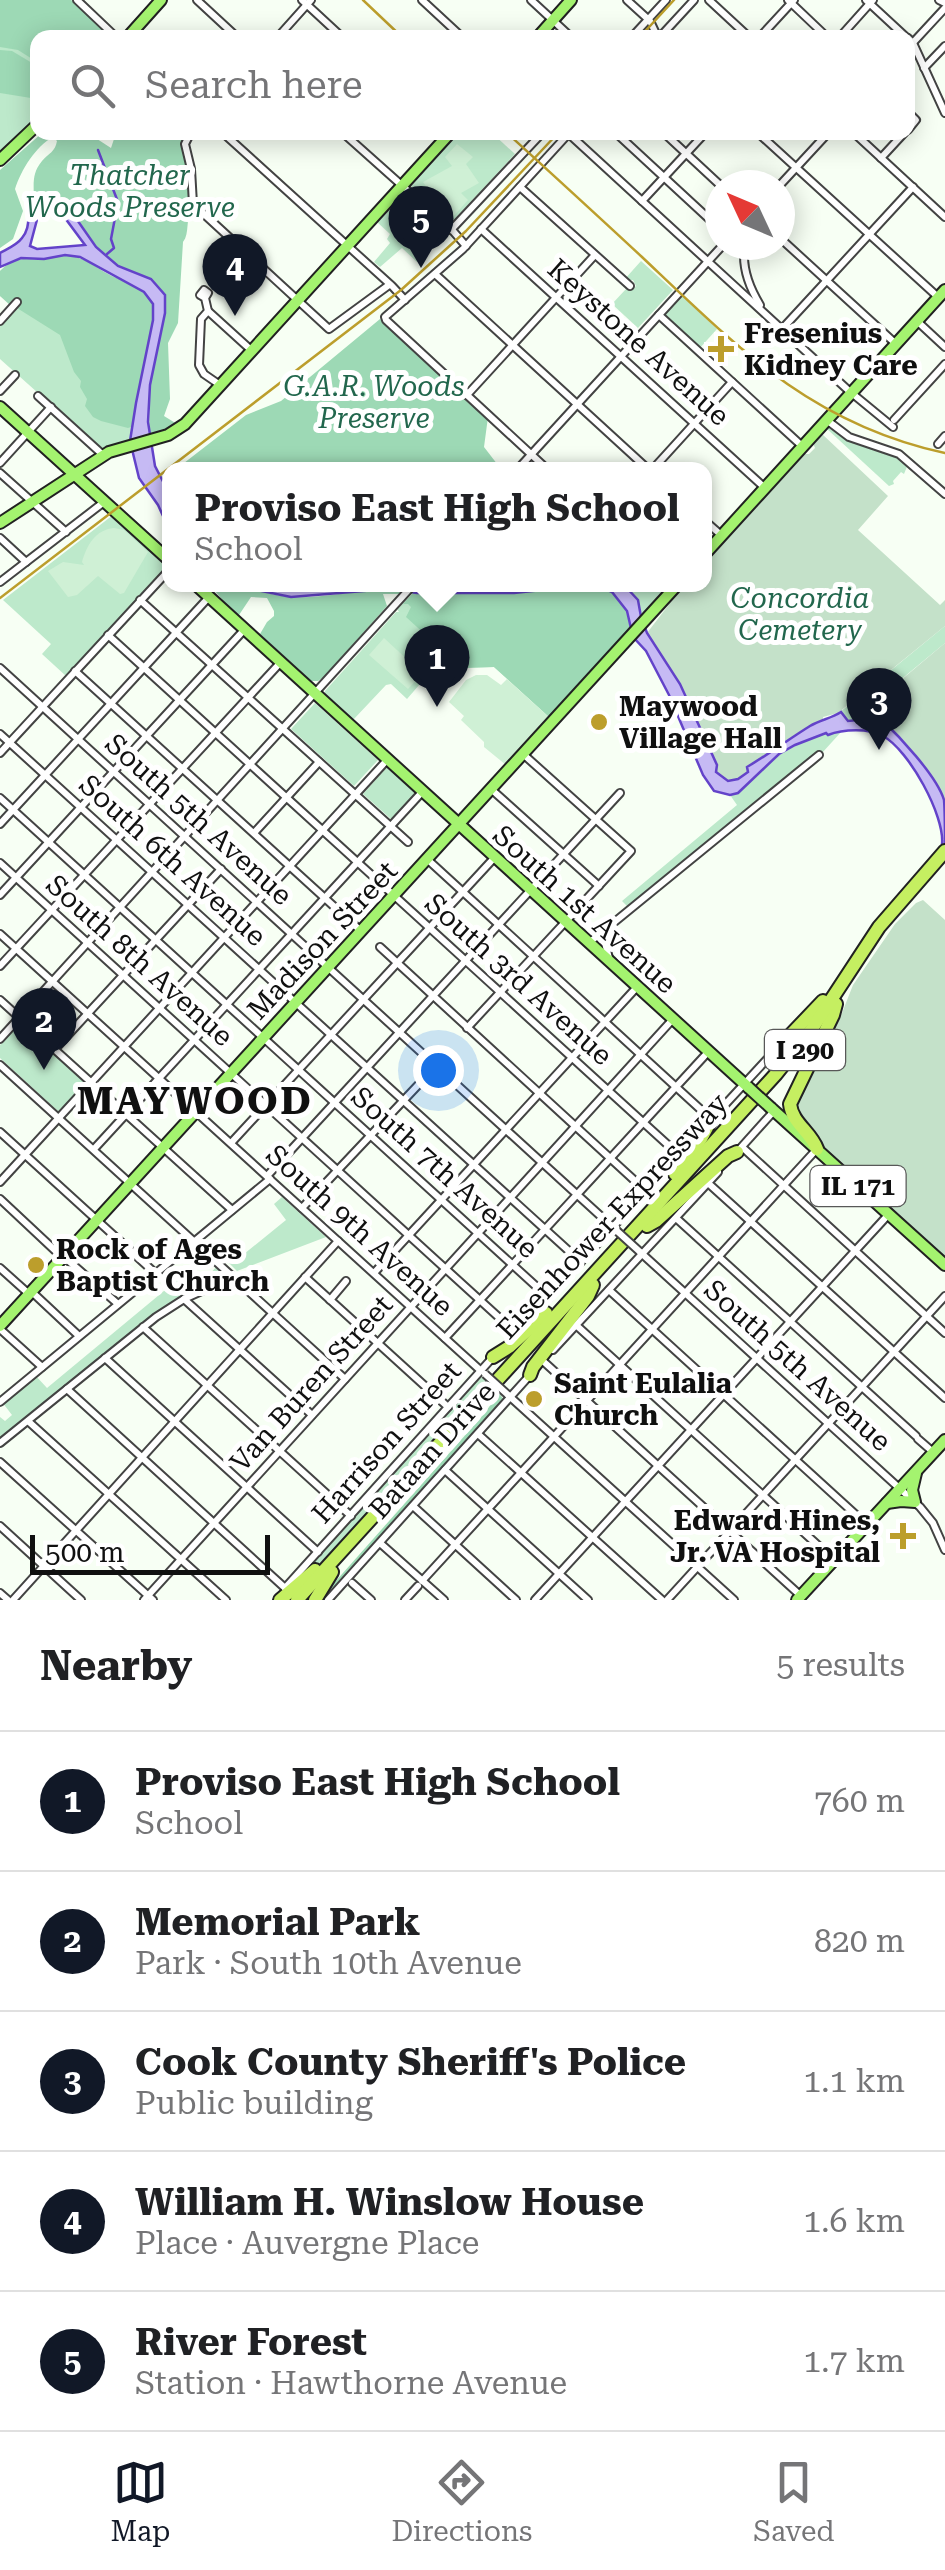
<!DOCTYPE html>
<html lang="en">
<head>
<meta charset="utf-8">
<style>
	:root { --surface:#fff; --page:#f2f2f2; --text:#202124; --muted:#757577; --line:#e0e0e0; --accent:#111827 }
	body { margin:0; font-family:"Roboto Serif",serif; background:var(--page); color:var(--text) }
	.compass { position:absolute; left:705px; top:170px; width:90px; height:90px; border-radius:50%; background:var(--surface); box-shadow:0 5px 25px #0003; rotate:314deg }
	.scale { position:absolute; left:30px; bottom:25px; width:240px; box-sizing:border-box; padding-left:10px; border:5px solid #101010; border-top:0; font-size:28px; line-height:35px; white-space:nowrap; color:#101010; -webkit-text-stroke:8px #fff; paint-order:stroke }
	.you { position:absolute; left:438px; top:1070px; width:35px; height:35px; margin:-25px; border:8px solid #fff; border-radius:50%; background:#1a73e8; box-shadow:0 0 0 15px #1a73e833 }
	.badge { display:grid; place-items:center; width:65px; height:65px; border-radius:50%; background:var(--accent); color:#fff; font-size:32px; font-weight:700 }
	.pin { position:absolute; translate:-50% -82px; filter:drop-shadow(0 2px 5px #0008) }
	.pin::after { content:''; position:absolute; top:52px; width:35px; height:30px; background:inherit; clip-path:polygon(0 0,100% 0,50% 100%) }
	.popup { position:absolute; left:162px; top:462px; width:550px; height:130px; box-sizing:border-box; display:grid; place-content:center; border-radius:20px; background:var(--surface); filter:drop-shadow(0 2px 8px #0005); font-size:32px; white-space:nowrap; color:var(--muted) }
	.popup b { font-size:38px; color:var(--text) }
	.popup::after { content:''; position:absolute; left:50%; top:100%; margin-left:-20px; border:20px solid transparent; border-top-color:var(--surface) }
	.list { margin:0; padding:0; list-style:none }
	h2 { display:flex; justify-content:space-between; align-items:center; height:130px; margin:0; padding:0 40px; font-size:42px }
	h2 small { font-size:32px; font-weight:400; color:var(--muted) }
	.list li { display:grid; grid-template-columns:65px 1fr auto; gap:30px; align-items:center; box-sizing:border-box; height:140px; padding:0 40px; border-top:2px solid var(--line) }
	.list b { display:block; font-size:38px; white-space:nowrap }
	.list p { margin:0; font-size:32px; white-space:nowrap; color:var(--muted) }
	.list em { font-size:32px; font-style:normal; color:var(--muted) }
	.icon { flex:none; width:55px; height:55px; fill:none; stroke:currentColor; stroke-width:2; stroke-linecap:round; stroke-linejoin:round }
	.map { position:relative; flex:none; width:945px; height:1600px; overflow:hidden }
	.search { position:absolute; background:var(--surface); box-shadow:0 5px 25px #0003; left:30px; right:30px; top:30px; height:110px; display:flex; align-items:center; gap:25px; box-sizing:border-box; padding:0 35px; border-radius:20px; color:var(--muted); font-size:38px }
	.sheet { height:830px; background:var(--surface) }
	nav { display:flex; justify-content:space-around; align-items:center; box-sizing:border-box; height:140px; border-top:2px solid var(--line); background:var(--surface); font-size:28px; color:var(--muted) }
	nav a { display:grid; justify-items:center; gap:5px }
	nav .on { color:var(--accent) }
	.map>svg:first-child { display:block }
	.green { fill:#bde9cb }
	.forest { fill:#9dd9b5 }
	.cemetery { fill:#c4e1c9 }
	.pitch { fill:#cff0d5 }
	.water { fill:#c6baf4; stroke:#6343c9; stroke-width:2.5; fill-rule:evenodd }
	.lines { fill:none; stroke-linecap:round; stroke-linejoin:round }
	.stream { stroke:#6343c9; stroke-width:2.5 }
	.minor-casing { stroke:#434343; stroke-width:10 }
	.major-casing { stroke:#212121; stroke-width:14 }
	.highway-casing { stroke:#212121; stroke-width:16 }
	.minor { stroke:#fff; stroke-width:6 }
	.major { stroke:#a4f36f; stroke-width:10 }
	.highway { stroke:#c5ef61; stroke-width:12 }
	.rail { stroke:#bc9e2c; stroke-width:2.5 }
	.minor-bridge-casing { stroke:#434343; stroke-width:10; stroke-linecap:butt }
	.major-bridge-casing { stroke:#212121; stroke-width:14; stroke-linecap:butt }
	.minor-bridge { stroke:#fff; stroke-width:6 }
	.major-bridge { stroke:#a4f36f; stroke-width:10 }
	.poi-dot { fill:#bc9e2c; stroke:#fff; stroke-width:4 }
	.labels { text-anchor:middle; stroke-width:10; stroke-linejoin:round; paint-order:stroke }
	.shield { fill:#fff; stroke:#585858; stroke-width:2.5 }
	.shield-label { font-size:25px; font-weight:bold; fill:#101010 }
	.park-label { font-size:28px; font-style:italic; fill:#22674d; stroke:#fff }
	.poi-label { font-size:28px; font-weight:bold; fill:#101010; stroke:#fff; text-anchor:start }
	.street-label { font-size:28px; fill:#101010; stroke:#fff }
	.district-label { font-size:38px; font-weight:bold; letter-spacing:2.5px; fill:#101010; stroke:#fff }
</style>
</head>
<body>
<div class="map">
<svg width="945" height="1600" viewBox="0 0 945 1600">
	<rect width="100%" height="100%" fill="#f7fff4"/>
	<!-- green -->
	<g class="green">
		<path d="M0 0H71L112 37 38 38 37 119 0 156Z"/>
		<path d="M459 133H492L515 154 450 224 410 185Z"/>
		<path d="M401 196 444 236 417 262 402 248 380 267 374 262 390 243 387 239 390 234 377 222Z"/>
		<path d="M15 260 136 403 130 441 103 451 0 359V322L17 303 0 296V271Z"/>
		<path d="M641 261 673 290 638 328 612 304 626 289 632 290 636 286 633 280H624Z"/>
		<path d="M680 294 717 329 699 349 663 316Z"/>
		<path d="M829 426C853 446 883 446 908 464L904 474 901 472 893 481 894 484 889 486 826 428Z"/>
		<path d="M113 515 168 565 66 676 42 654 51 644 3 600Z"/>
		<path d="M421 585H671L551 718 494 667 462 668 446 654 407 699 391 684 386 685 353 720 325 693V691L396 612H399L397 609Z"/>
		<path d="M945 626V643L869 706 882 716 880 718 848 721 840 712Z"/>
		<path d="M315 703 378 760 354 786 291 729Z"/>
		<path d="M842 731 822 753H818L629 908 622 901 737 805 730 795 738 793C763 769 789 739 825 733 831 732 836 732 842 731Z"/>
		<path d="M387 767 415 793 391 819 363 794Z"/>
		<path d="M21 1021 88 1082 59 1112 0 1058V1045Z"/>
		<path d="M282 1197 326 1237 237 1271 227 1261 244 1254 286 1220 274 1204Z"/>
		<path d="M217 1266 227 1276 226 1278 182 1298 0 1442V1417L5 1421 12 1415 2 1402 35 1375 47 1388 188 1271 195 1280 202 1273 208 1276Z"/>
		<path d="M481 1377 487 1382 345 1540 284 1595Z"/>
	</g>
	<!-- forest -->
	<g class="forest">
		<path d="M0 0H71L110 37 38 38 37 62 18 50 0 47Z"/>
		<path d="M0 50 12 51 37 66V99L0 93Z"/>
		<path d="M42 133H95L94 137 111 148 116 133H186L183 142 189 168 192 210C185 219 190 233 183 242L178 323 168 343 170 399 164 416 177 424 149 436 150 385 165 313V295L151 279 118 266 96 247 73 212 39 199 34 202C34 186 31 174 42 161 49 153 55 152 57 141L53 137C36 146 21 170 15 189L23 211 13 239 0 248V170Z"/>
		<path d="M65 255C89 258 95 268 114 277 128 283 146 288 153 303 158 315 136 404 134 426L128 428 101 421 93 417 85 406 87 399 80 387 81 381 74 372 60 335 17 308 20 305 16 301 11 306 0 296V271C18 253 27 262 48 258 54 258 60 256 65 255Z"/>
		<path d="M380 319 488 417 484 447 501 469 175 470 246 415 281 401Z"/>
		<path d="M221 584C245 585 267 595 291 597 328 599 365 587 402 590L399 594H383L387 606 325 676 318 681H311L260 634 267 622 274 616V611L267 598 251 597 239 615 233 612 215 591Z"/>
		<path d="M597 585C620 595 627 605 630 630L550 718 494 667 462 668 406 617 411 607 408 604H403L415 591 514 593Z"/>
		<path d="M499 1393 504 1400 324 1600H319L484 1414Z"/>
	</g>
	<!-- cemetery -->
	<g class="cemetery">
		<path d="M822 434 888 496 858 530 940 605 945 600V626L838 713 823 717V720L781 743 748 767 747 772 738 779 728 781 716 772 717 765 680 684 647 633 684 585 704 584 705 562 803 454H809L815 448 813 443Z"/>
		<path d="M945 643V802L919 760 880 718 881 715 869 707Z"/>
		<path d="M923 900 945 920V1259L835 1160 796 1114V1098L842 1013 853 985 895 924 916 903Z"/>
	</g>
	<!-- pitch -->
	<g class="pitch">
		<path d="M457 144 473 157 466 164 479 183 461 193 468 200 453 217H450L434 204 436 201 423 182 452 166 445 157Z"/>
		<path d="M114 528 124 530 148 552 124 593 120 594 98 576 77 595 68 597 48 571 63 562 84 565 82 562C87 545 95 530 114 528Z"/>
		<path d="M384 638 411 663 417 646 428 642 440 654V660L426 675 423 673 408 689 369 655Z"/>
		<path d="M476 675H487L501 685 507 679 550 718 506 765 484 747V742L461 720 464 716 449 702 466 680Z"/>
	</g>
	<!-- water -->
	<g class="water">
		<path d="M47 197 60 200 66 204 96 247 118 266 151 279 165 295V313L150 385 148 422 155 466 169 493V529L158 505 139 478 130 441 136 403 153 320V304L144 292 80 257 65 255 44 259 21 258 0 267V253C7 249 17 245 22 238 36 221 18 204 47 197ZM49 208 59 210 85 245 37 249 30 246 38 216Z"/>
		<path d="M241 585H624L638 600 641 617 647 633 680 684 717 765 716 772 728 781 738 779 748 772 747 767C769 754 789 739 810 726 820 720 832 718 841 712L848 721 880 718C898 735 937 776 944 800 945 813 945 833 945 848L942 844C945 816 909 750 883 736 869 728 843 729 828 735L826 733 795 745 779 754 738 793 730 795 714 791 703 775 669 695 646 651 633 637 627 611 612 592 597 585H589L514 593H417L388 589 291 597 252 589Z"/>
	</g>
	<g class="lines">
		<!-- stream -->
		<path class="stream" d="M98 150 118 202 111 239 114 248 107 254"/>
		<!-- minor casing -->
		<g class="minor-casing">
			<g id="minor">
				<path d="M77 0 117 38"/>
				<path d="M197 0 238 38"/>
				<path d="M302 0 343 38"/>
				<path d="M422 0 463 38"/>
				<path d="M531 0 572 38"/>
				<path d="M627 0 650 21 658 38"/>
				<path d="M709 0 750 38"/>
				<path d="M788 0 828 38"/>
				<path d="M866 0 907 38"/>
				<path d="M939 0 945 3"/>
				<path d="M277 38 311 0"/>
				<path d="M631 38 666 0"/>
				<path d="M659 38 694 0"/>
				<path d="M759 38 794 0"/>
				<path d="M839 38 873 0"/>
				<path d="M908 38 913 43 945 113"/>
				<path d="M908 48 945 8"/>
				<path d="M924 68 945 46"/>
				<path d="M908 112 916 120 908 130"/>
				<path d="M191 132 185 144 191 169 193 204 329 329 389 285"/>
				<path d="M222 132 392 286 405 300"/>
				<path d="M342 132 453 231 466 246"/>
				<path d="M615 132 720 229"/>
				<path d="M663 132 720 185"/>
				<path d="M757 132 938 297"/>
				<path d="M853 132 945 217"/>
				<path d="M569 134 848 390 893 427"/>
				<path d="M881 158 905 132"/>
				<path d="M780 185 829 132"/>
				<path d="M520 187 630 286"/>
				<path d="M642 201 706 132"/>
				<path d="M481 229 765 488"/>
				<path d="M451 230 543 132"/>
				<path d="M780 238 896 344"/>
				<path d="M745 245C741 267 749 287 760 305"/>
				<path d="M435 274 649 470"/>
				<path d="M205 298 208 293 204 290 200 295 205 298 208 311 201 319 199 365 204 374 220 385"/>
				<path d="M208 311 251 350"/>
				<path d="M659 315 802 446"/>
				<path d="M0 321 17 302"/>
				<path d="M918 322 945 347"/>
				<path d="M782 329 913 187"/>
				<path d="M0 391 15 375"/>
				<path d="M467 395 594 256"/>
				<path d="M38 396 103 455"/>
				<path d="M894 420 945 364"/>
				<path d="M828 421 849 437 899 454 945 494"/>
				<path d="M938 444 945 436"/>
				<path d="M0 463 51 407"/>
				<path d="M517 470 723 245"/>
				<path d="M548 470 386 320 385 317 463 249 570 132"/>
				<path d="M652 470 732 382"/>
				<path d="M0 473 66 532"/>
				<path d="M704 520 721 535"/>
				<path d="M0 538 26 562"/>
				<path d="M0 582 104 502"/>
				<path d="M140 600 408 842"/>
				<path d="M108 635 679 1155"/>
				<path d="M0 668 617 1231"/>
				<path d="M75 671 361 931"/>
				<path d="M0 734 581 1262"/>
				<path d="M0 753 170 569"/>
				<path d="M491 789 599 886"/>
				<path d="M0 798 549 1298"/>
				<path d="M0 824 209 597"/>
				<path d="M254 833 319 762"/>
				<path d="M427 859 711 1119"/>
				<path d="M0 863 516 1333"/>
				<path d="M0 895 244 630"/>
				<path d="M0 934 480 1370"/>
				<path d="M590 942 819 755"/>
				<path d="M380 947 646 1191"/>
				<path d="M609 958 605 943 611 928"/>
				<path d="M0 966 280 663"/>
				<path d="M0 1000 232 1210"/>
				<path d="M467 1028 631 851 523 754"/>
				<path d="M0 1039 414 584"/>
				<path d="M55 1049 221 869"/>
				<path d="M0 1065 345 1379"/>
				<path d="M709 1122 782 1043"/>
				<path d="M0 1132 155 1273"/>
				<path d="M231 1143 495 857"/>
				<path d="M742 1147 945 1333"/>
				<path d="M94 1149 423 791"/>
				<path d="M737 1152 774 1111"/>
				<path d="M267 1176 620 793"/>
				<path d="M0 1182 387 760"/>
				<path d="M708 1183 945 1398"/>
				<path d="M0 1199 62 1257"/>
				<path d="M302 1208 437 1065"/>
				<path d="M676 1218 916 1436"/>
				<path d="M640 1252 920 1507 933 1523 945 1550"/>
				<path d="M63 1256 118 1304"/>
				<path d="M0 1268 29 1294"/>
				<path d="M374 1273 637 987"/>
				<path d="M305 1277 448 1407"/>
				<path d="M609 1290 867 1525"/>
				<path d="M32 1292 79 1336"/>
				<path d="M184 1299 312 1415"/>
				<path d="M330 1300 346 1281"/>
				<path d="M576 1325 833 1559"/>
				<path d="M143 1327 351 1516"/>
				<path d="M0 1329 42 1367"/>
				<path d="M516 1332 694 1139"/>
				<path d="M445 1338 709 1051"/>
				<path d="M553 1350 718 1172"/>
				<path d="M105 1358 318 1552"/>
				<path d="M543 1361 801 1596"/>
				<path d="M67 1389 285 1588"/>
				<path d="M508 1395 734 1600"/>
				<path d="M0 1402 270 1179"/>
				<path d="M28 1421 226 1600"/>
				<path d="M478 1434 662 1600"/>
				<path d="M918 1439 933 1452"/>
				<path d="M0 1443 156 1317 184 1299 233 1277"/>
				<path d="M0 1462 153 1600"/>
				<path d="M445 1470 588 1600"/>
				<path d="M413 1506 516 1600"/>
				<path d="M0 1526 81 1600"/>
				<path d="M380 1543 444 1600"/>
				<path d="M422 1581 816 1150"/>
				<path d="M352 1583 371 1600"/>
				<path d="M285 1588 494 1356"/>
				<path d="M0 1593 8 1600"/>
				<path d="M13 1600 338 1241"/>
				<path d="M144 1600 673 1019"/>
				<path d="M328 1600 531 1374"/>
				<path d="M405 1600 418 1586"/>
				<path d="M535 1600 888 1215"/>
				<path d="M667 1600 945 1296"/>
			</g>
		</g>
		<!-- major casing -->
		<g class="major-casing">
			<g id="major">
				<path d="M127 38 161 0"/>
				<path d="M537 38 571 0"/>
				<path d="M0 160 38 124"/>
				<path d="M0 407 170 561"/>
				<path d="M0 523 109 452 168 435 185 424 451 132"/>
				<path d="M704 555 945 290"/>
				<path d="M195 584 749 1088"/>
				<path d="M771 1108 945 1265"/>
				<path d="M0 1326 678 584"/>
				<path d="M887 1503 901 1501 915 1502 912 1490 916 1473"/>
				<path d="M797 1600 945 1440"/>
			</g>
		</g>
		<!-- highway casing -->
		<g class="highway-casing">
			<g id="highway">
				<path d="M781 1045 823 1001"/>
				<path d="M817 1149C811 1132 792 1123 790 1104L833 1015 836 1004"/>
				<path d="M675 1174 701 1139 710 1122"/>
				<path d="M647 1226 656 1221 728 1156 737 1152"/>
				<path d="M493 1357 509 1347 546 1313"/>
				<path d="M530 1375 533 1367 588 1296 593 1285"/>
				<path d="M280 1600 315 1570"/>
				<path d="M297 1600 776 1074 812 1029 879 927 945 851"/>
				<path d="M315 1600 332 1572"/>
			</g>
		</g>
		<!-- minor -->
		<use href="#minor" class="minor"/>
		<!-- major -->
		<use href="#major" class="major"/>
		<!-- highway -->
		<use href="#highway" class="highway"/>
		<!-- rail -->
		<g class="rail">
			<path d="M363 0 403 38"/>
			<path d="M639 38 674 0"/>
			<path d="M506 132C552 174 597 215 642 257 737 347 811 424 945 453"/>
			<path d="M0 598 401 290 466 231 559 132"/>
		</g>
		<!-- minor-bridge casing -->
		<g class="minor-bridge-casing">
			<g id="minor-bridge">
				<path d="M617 1231 639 1251"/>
				<path d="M485 1374 507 1394"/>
			</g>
		</g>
		<!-- major-bridge casing -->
		<g class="major-bridge-casing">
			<path id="major-bridge" d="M749 1088 771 1108"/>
		</g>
		<!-- minor-bridge -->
		<use href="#minor-bridge" class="minor-bridge"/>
		<!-- major-bridge -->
		<use href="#major-bridge" class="major-bridge"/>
	</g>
	<!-- markers -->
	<g class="poi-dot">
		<path d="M716 334h10v10h10v10h-10v10h-10v-10h-10v-10h10z"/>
		<circle cx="599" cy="722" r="10"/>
		<circle cx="36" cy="1265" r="10"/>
		<circle cx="534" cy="1399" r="10"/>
		<path d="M898 1521h10v10h10v10h-10v10h-10v-10h-10v-10h10z"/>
	</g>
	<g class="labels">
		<!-- shield labels -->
		<g class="shield">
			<rect x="765" y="1030" width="80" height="40" rx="8"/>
			<rect x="810.5" y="1166" width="95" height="40" rx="8"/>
		</g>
		<g class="shield-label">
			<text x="805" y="1059">I 290</text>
			<text x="858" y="1195">IL 171</text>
		</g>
		<!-- park labels -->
		<g class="park-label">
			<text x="130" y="185">Thatcher<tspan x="130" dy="32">Woods Preserve</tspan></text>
			<text x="374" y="396">G.A.R. Woods<tspan x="374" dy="32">Preserve</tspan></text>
			<text x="800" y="608">Concordia<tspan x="800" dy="32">Cemetery</tspan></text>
		</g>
		<!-- poi labels -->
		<g class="poi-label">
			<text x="744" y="343">Fresenius<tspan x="744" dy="32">Kidney Care</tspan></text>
			<text x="619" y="716">Maywood<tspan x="619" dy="32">Village Hall</tspan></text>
			<text x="56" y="1259">Rock of Ages<tspan x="56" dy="32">Baptist Church</tspan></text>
			<text x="554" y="1393">Saint Eulalia<tspan x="554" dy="32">Church</tspan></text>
			<text x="880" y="1530" text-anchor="end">Edward Hines,<tspan x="880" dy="32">Jr. VA Hospital</tspan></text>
		</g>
		<!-- street labels -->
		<g class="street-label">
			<text transform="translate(639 342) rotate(42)" y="10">Keystone Avenue</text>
			<text transform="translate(199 819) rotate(42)" y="10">South 5th Avenue</text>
			<text transform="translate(173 860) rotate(42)" y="10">South 6th Avenue</text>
			<text transform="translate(585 909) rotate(42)" y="10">South 1st Avenue</text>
			<text transform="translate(322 940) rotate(-47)" y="10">Madison Street</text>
			<text transform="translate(140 960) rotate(42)" y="10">South 8th Avenue</text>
			<text transform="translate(519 979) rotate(42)" y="10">South 3rd Avenue</text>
			<text transform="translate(445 1172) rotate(42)" y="10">South 7th Avenue</text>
			<text transform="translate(612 1216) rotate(-47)" y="10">Eisenhower Expressway</text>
			<text transform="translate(360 1230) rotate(42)" y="10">South 9th Avenue</text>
			<text transform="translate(798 1365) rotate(42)" y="10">South 5th Avenue</text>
			<text transform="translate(311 1383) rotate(-48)" y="10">Van Buren Street</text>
			<text transform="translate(386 1442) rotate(-48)" y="10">Harrison Street</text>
			<text transform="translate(432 1450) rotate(-48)" y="10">Bataan Drive</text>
		</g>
		<!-- district labels -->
		<g class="district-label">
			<text x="195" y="1114">MAYWOOD</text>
		</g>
	</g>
</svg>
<svg class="compass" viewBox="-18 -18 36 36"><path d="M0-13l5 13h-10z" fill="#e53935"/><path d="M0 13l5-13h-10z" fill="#757577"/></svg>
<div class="scale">500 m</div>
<div class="you"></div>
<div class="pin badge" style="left:437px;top:707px">1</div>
<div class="popup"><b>Proviso East High School</b>School</div>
<div class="pin badge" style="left:44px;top:1070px">2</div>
<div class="pin badge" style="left:879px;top:750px">3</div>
<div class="pin badge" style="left:235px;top:316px">4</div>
<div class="pin badge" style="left:421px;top:268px">5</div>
<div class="search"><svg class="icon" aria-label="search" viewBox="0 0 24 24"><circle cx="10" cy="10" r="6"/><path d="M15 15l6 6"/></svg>Search here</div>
</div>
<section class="sheet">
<h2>Nearby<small>5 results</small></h2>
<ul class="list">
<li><span class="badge">1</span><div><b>Proviso East High School</b><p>School</p></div><em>760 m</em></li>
<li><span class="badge">2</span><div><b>Memorial Park</b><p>Park · South 10th Avenue</p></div><em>820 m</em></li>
<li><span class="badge">3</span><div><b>Cook County Sheriff's Police</b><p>Public building</p></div><em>1.1 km</em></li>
<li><span class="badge">4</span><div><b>William H. Winslow House</b><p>Place · Auvergne Place</p></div><em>1.6 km</em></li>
<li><span class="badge">5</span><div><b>River Forest</b><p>Station · Hawthorne Avenue</p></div><em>1.7 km</em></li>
</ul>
</section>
<nav>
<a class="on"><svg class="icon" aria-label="map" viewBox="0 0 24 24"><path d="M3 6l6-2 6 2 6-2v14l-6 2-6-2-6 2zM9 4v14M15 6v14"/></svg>Map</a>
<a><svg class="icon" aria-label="directions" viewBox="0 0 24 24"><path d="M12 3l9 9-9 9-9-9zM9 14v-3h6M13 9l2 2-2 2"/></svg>Directions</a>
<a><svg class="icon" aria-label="saved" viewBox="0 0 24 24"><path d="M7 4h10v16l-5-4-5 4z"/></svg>Saved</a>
</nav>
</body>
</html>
